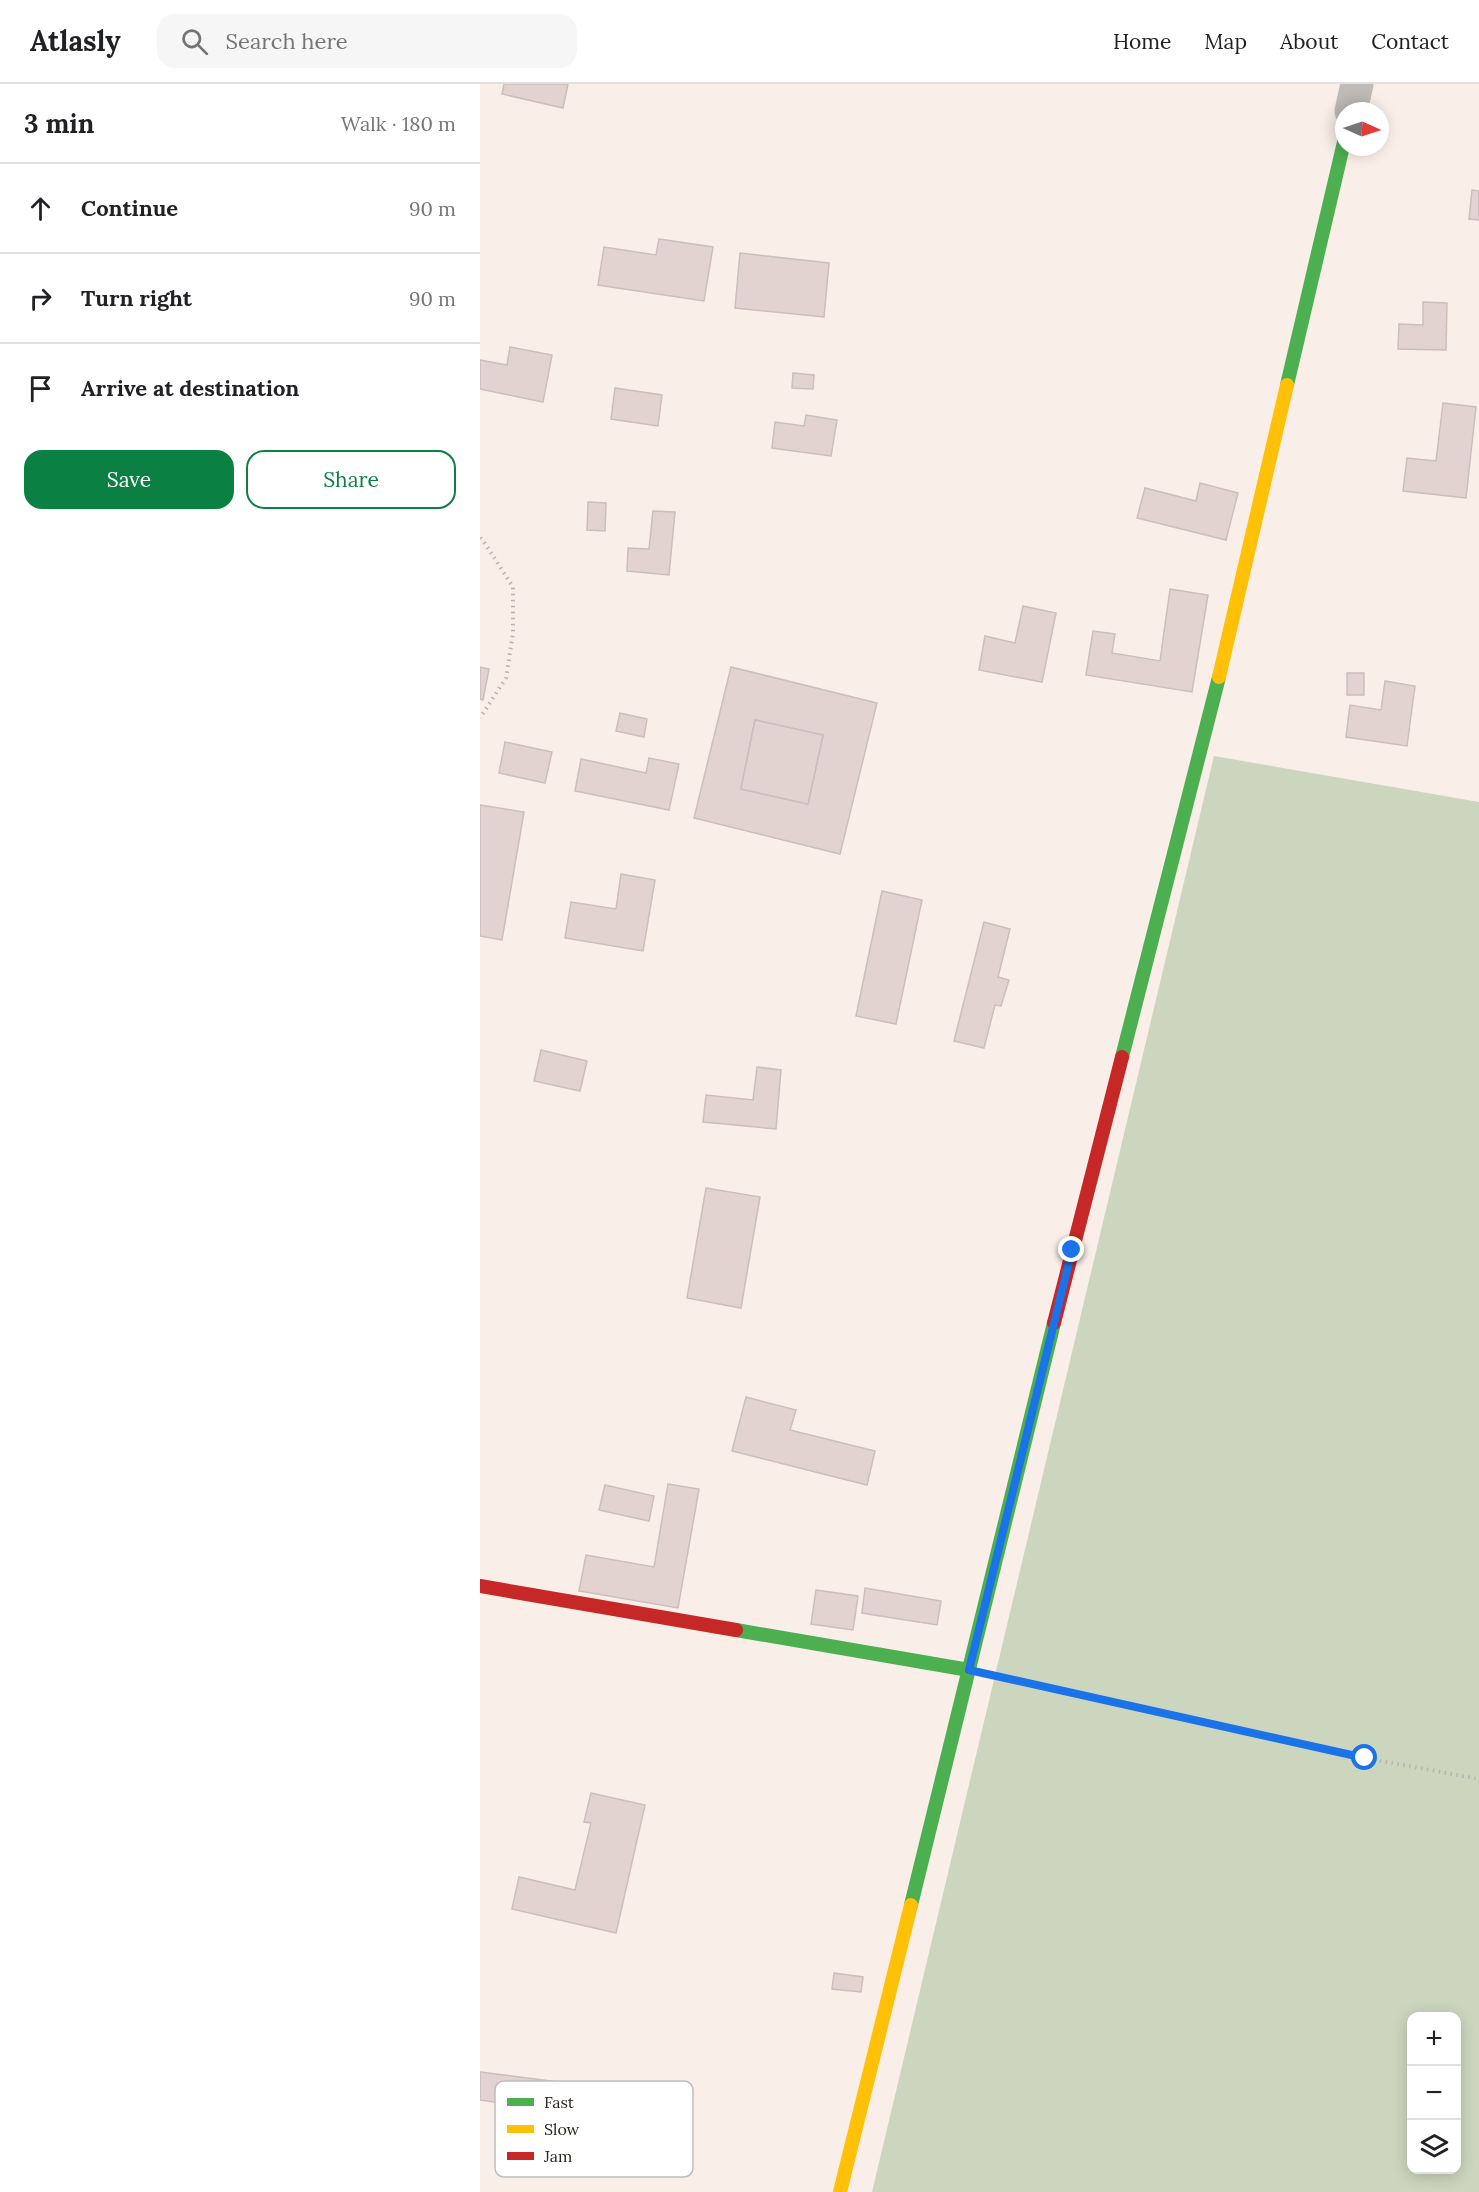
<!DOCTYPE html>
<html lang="en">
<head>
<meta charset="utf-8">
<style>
	:root { --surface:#fff; --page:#f6f6f6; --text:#202124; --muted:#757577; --line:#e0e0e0; --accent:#0b8043 }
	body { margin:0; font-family:Lora,serif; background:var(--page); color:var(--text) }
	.controls { position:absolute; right:18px; bottom:18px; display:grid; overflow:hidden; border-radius:12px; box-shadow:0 3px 15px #0003 }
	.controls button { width:54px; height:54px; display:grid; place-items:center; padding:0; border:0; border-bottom:2px solid var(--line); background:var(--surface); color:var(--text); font:30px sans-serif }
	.compass { position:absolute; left:855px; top:18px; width:54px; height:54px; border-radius:50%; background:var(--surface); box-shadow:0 3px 15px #0003; rotate:93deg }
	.stop { position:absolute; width:18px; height:18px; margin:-14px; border:4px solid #1a73e8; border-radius:50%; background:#fff }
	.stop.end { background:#1a73e8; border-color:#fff; box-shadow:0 2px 6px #0008 }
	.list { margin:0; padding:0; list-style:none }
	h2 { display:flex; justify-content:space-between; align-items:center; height:78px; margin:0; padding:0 24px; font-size:26px }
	h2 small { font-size:20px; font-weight:400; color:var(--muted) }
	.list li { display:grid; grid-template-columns:39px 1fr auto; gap:18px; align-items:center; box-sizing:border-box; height:90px; padding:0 24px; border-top:2px solid var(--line) }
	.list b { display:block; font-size:22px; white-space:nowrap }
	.list em { font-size:20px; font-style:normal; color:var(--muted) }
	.actions { display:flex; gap:12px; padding:18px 24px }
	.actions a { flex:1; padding:14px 0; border:2px solid var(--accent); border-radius:18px; text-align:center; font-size:21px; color:var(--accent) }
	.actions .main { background:var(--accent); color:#fff }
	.icon { flex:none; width:33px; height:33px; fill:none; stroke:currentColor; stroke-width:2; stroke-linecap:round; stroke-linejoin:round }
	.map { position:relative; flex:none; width:999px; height:2108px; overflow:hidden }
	header { display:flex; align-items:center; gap:36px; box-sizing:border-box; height:84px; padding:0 30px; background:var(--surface); border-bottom:2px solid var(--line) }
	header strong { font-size:28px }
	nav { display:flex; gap:33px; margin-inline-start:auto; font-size:21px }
	.search { width:420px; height:54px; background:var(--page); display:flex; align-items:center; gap:15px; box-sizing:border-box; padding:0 21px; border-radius:18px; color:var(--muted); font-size:22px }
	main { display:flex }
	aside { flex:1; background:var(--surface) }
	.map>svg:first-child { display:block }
	.forest { fill:#ccd6bf; fill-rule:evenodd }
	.building { fill:#e2d3d0; stroke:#c9bfbc; stroke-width:1.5; fill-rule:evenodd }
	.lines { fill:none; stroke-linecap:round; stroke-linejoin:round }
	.path { stroke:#b9b4b1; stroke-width:4; stroke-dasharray:1.5 4.5; stroke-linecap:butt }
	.street { stroke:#bebbb8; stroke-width:33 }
	.fast { stroke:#4caf50; stroke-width:14 }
	.slow { stroke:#ffc107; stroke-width:14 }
	.jam { stroke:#c62828; stroke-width:14 }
	.route { stroke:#1a73e8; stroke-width:8 }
	.key { fill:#fff; stroke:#bfbdbc; stroke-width:1.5 }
	.key-label { font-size:16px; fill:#2b231e }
</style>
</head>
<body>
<header>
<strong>Atlasly</strong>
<div class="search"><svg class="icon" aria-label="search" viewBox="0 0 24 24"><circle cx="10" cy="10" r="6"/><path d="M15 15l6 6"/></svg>Search here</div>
<nav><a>Home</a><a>Map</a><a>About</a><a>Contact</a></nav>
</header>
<main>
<aside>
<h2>3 min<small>Walk · 180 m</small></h2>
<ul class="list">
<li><svg class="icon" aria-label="ahead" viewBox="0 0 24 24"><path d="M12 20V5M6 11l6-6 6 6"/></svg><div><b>Continue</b></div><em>90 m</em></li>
<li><svg class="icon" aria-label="right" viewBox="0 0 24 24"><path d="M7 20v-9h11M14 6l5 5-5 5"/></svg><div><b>Turn right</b></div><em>90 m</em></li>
<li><svg class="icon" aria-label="arrive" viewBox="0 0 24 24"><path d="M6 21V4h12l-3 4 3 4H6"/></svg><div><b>Arrive at destination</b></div></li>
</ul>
<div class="actions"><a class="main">Save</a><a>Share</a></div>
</aside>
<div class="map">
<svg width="999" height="2108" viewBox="0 0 999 2108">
	<rect width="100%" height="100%" fill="#f9eee8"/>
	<!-- forest -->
	<path class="forest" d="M734 672 999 718V2108H392ZM932 1932H976V2086H932Z"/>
	<!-- building -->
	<g class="building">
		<path d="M24 0H88L83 24 22 10Z"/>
		<path d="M992 106 999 107V136L989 135Z"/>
		<path d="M179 155 233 163 224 217 118 201 124 163 176 171Z"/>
		<path d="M260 169 349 179 344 233 255 224Z"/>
		<path d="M943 218 967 219 966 266 918 265 919 240 943 241Z"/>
		<path d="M30 263 72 271 63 318 0 305V276L27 281Z"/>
		<path d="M313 289 334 291 333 305 312 304Z"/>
		<path d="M135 304 182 311 178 342 131 335Z"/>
		<path d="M963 319 996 323 986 414 923 407 927 374 956 377Z"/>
		<path d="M326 331 357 336 351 372 292 364 295 338 324 342Z"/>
		<path d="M720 399 758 409 746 456 657 434 665 404 716 417Z"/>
		<path d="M108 418 126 419 125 447 107 446Z"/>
		<path d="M173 427 195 428 189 491 147 487 148 464 169 465Z"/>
		<path d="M690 505 728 511 712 608 606 591 613 547 635 550 632 569 680 577Z"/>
		<path d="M543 522 576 529 562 598 499 586 505 552 535 559Z"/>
		<path d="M0 583 9 585 3 616 0 615Z"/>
		<path d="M251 583 397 619 360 770 214 734ZM275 636 343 651 328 720 261 705Z"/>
		<rect x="867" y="589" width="17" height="22"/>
		<path d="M905 597 935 602 927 662 866 653 870 621 901 626Z"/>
		<path d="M140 629 167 635 164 653 136 647Z"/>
		<path d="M275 636 343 651 328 720 261 705Z"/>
		<path d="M25 658 72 668 65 699 19 689Z"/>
		<path d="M169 674 199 680 189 726 95 707 101 675 166 689Z"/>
		<path d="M0 721 44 728 22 856 0 852Z"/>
		<path d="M141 790 175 796 163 867 85 854 91 818 136 825Z"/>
		<path d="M402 807 442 816 416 940 376 932Z"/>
		<path d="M504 838 530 845 518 893 529 896 521 922 515 921 504 964 474 957Z"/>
		<path d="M61 966 107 977 100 1007 54 997Z"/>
		<path d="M277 983 301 986 296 1045 223 1038 226 1011 273 1016Z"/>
		<path d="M226 1104 280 1113 261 1224 207 1214Z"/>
		<path d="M266 1313 316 1326 310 1346 395 1367 387 1401 252 1367Z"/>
		<path d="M188 1400 219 1405 198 1524 99 1507 106 1471 174 1483Z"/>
		<path d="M125 1401 174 1412 169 1437 119 1426Z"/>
		<path d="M385 1504 461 1517 457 1541 382 1529Z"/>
		<path d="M336 1506 378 1512 373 1546 331 1540Z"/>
		<path d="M111 1709 165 1721 136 1849 32 1825 39 1793 95 1806 111 1739 104 1738Z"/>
		<path d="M354 1889 383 1893 381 1908 352 1905Z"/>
		<path d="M0 1988 101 2001 97 2030 0 2016Z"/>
	</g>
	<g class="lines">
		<!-- path -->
		<g class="path">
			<path d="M0 454 4 458 33 503V549L26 594 0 634"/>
			<path d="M519 1592 885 1674 999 1695"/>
		</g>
		<!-- street -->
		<path class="street" d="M871 27 877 0"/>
		<!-- fast -->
		<g class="fast">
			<path d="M807 301 864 58"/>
			<path d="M642 973 739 593"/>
			<path d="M256 1546 489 1586"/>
			<path d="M431 1821 574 1239"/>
		</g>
		<!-- slow -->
		<g class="slow">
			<path d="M739 593 807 301"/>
			<path d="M360 2108 431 1821"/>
		</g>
		<!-- jam -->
		<g class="jam">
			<path d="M574 1239 642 973"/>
			<path d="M0 1502 256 1546"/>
		</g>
	</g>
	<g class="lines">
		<!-- route -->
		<path class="route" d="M592 1166 489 1586 885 1674"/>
	</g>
	<!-- legend -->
	<rect x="15" y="1997" width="198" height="96" rx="9" class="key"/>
	<rect x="27" y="2014" width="27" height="8" fill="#4caf50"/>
	<rect x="27" y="2041" width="27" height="8" fill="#ffc107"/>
	<rect x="27" y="2068" width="27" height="8" fill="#c62828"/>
	<g class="key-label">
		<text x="64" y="2024">Fast</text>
		<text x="64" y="2051">Slow</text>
		<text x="64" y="2078">Jam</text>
	</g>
</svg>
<div class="controls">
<button>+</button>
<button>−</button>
<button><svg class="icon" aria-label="layers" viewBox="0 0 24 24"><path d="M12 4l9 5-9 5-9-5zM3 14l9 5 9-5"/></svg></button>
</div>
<svg class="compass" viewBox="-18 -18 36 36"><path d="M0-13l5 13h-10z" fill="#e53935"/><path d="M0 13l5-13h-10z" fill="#757577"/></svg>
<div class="stop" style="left:885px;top:1674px"></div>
<div class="stop end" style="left:592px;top:1166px"></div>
</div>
</main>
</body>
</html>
